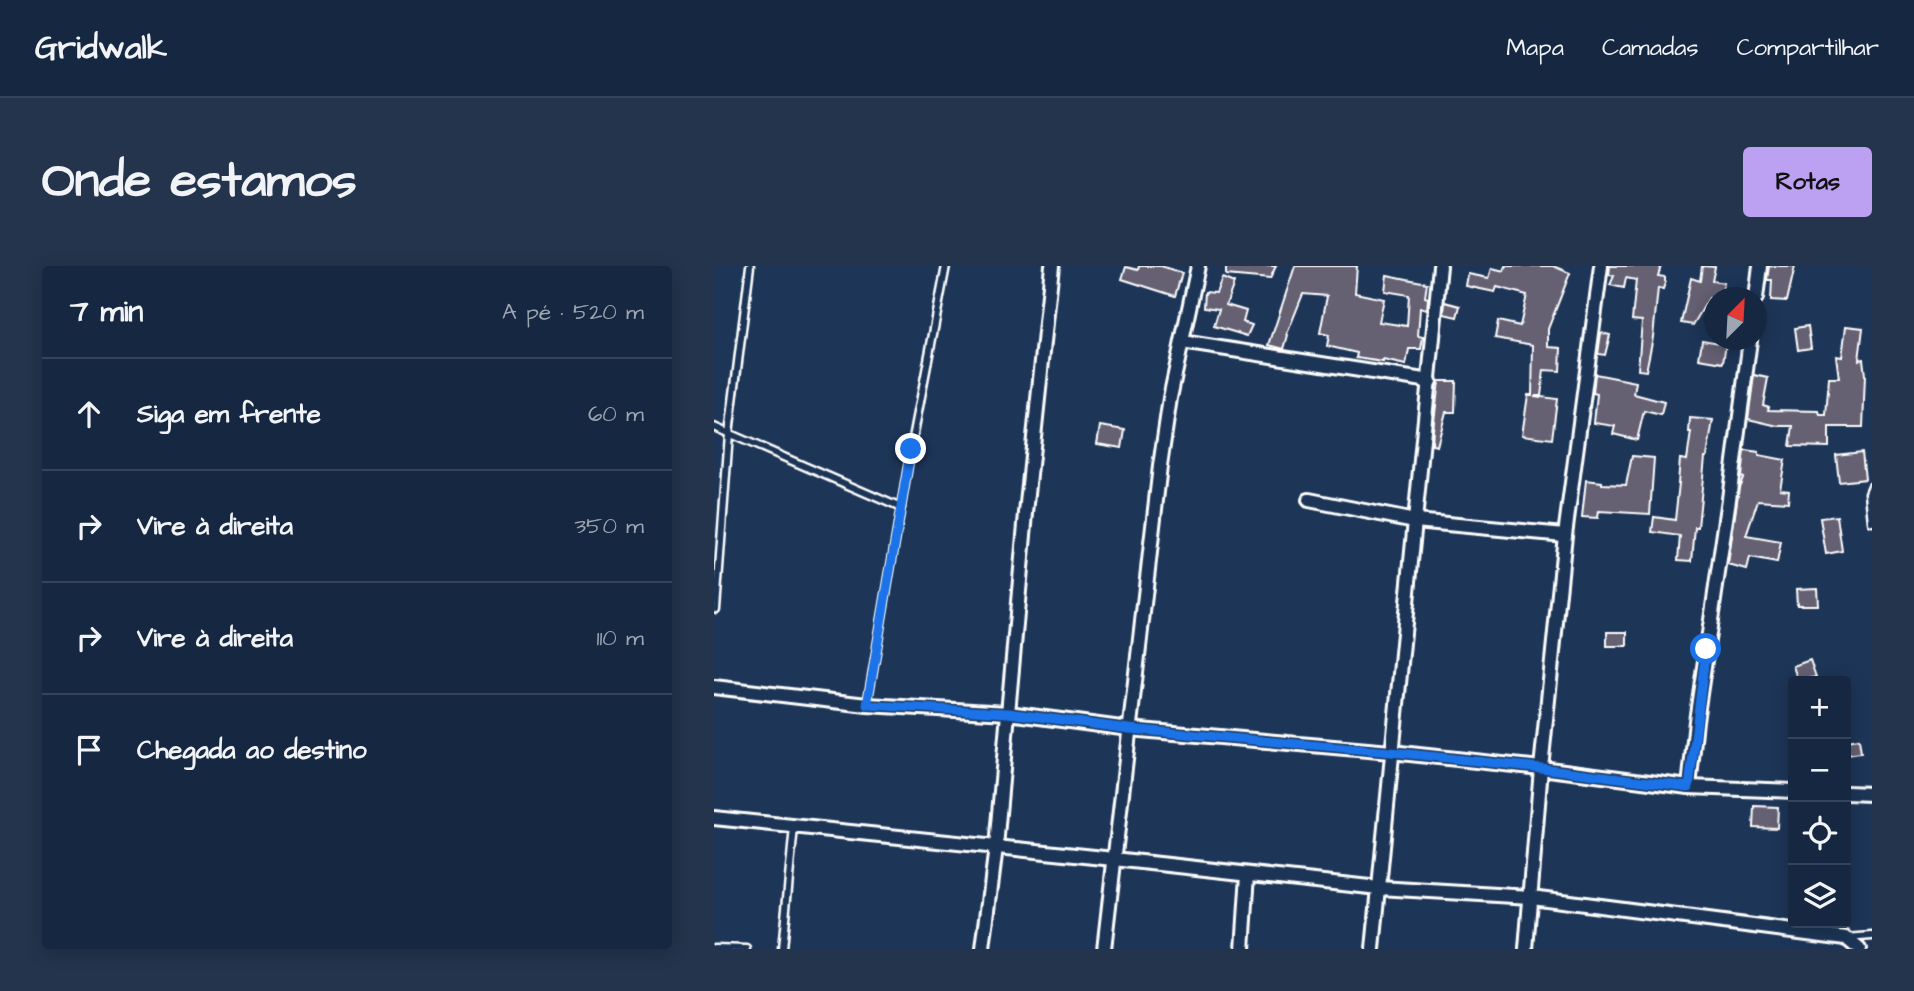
<!DOCTYPE html>
<html lang="pt">
<head>
<meta charset="utf-8">
<style>
	:root { --surface:#162841; --page:#23344c; --text:#f1f3f6; --muted:#9ea6b1; --line:#35445a; --accent:#bca0f2 }
	body { margin:0; font-family:"Architects Daughter",sans-serif; background:var(--page); color:var(--text) }
	.controls { position:absolute; right:21px; bottom:21px; display:grid; overflow:hidden; border-radius:7px; box-shadow:0 4px 18px #0003 }
	.controls button { width:63px; height:63px; display:grid; place-items:center; padding:0; border:0; border-bottom:2px solid var(--line); background:var(--surface); color:var(--text); font:35px sans-serif }
	.compass { position:absolute; left:990px; top:21px; width:63px; height:63px; border-radius:50%; background:var(--surface); box-shadow:0 4px 18px #0003; rotate:24deg }
	.stop { position:absolute; width:21px; height:21px; margin:-16px; border:5px solid #1a73e8; border-radius:50%; background:#fff }
	.stop.end { background:#1a73e8; border-color:#fff; box-shadow:0 2px 7px #0008 }
	.list { margin:0; padding:0; list-style:none }
	h2 { display:flex; justify-content:space-between; align-items:center; height:91px; margin:0; padding:0 28px; font-size:30px }
	h2 small { font-size:23px; font-weight:400; color:var(--muted) }
	.list li { display:grid; grid-template-columns:46px 1fr auto; gap:21px; align-items:center; box-sizing:border-box; height:112px; padding:0 28px; border-top:2px solid var(--line) }
	.list b { display:block; font-size:26px; white-space:nowrap }
	.list em { font-size:23px; font-style:normal; color:var(--muted) }
	.icon { flex:none; width:38px; height:38px; fill:none; stroke:currentColor; stroke-width:2; stroke-linecap:round; stroke-linejoin:round }
	.map { position:relative; flex:none; width:1158px; height:683px; overflow:hidden; border-radius:7px }
	header { display:flex; align-items:center; gap:42px; box-sizing:border-box; height:98px; padding:0 35px; background:var(--surface); border-bottom:2px solid var(--line) }
	header strong { font-size:33px }
	nav { display:flex; gap:38px; margin-inline-start:auto; font-size:24px }
	.intro { display:flex; align-items:center; justify-content:space-between; box-sizing:border-box; height:168px; padding:0 42px }
	h1 { margin:0; font-size:49px }
	.button { padding:18px 32px; border-radius:7px; background:var(--accent); color:#111; font-size:24px; font-weight:700 }
	main { display:flex; gap:42px; padding:0 42px }
	aside { flex:1; background:var(--surface); border-radius:7px; box-shadow:0 4px 18px #0003 }
	.map>svg:first-child { display:block }
	.building { fill:#656072; stroke:#fff; stroke-width:2 }
	.lines { fill:none; stroke-linecap:round; stroke-linejoin:round }
	.service-casing { stroke:#fff; stroke-width:11 }
	.minor-casing { stroke:#fff; stroke-width:18 }
	.service { stroke:#1d3557; stroke-width:6 }
	.minor { stroke:#1d3557; stroke-width:12 }
	.route { stroke:#1a73e8; stroke-width:9 }
</style>
</head>
<body>
<header>
<strong>Gridwalk</strong>
<nav><a>Mapa</a><a>Camadas</a><a>Compartilhar</a></nav>
</header>
<div class="intro"><h1>Onde estamos</h1><a class="button">Rotas</a></div>
<main>
<aside>
<h2>7 min<small>A pé · 520 m</small></h2>
<ul class="list">
<li><svg class="icon" aria-label="ahead" viewBox="0 0 24 24"><path d="M12 20V5M6 11l6-6 6 6"/></svg><div><b>Siga em frente</b></div><em>60 m</em></li>
<li><svg class="icon" aria-label="right" viewBox="0 0 24 24"><path d="M7 20v-9h11M14 6l5 5-5 5"/></svg><div><b>Vire à direita</b></div><em>350 m</em></li>
<li><svg class="icon" aria-label="right" viewBox="0 0 24 24"><path d="M7 20v-9h11M14 6l5 5-5 5"/></svg><div><b>Vire à direita</b></div><em>110 m</em></li>
<li><svg class="icon" aria-label="arrive" viewBox="0 0 24 24"><path d="M6 21V4h12l-3 4 3 4H6"/></svg><div><b>Chegada ao destino</b></div></li>
</ul>
</aside>
<div class="map">
<svg width="1158" height="683" viewBox="0 0 1158 683">
	<rect width="100%" height="100%" fill="#1d3557"/>
	<filter id="ink" filterUnits="userSpaceOnUse"><feTurbulence type="fractalNoise" baseFrequency=".0143" numOctaves="2"/><feDisplacementMap in="SourceGraphic" scale="14" xChannelSelector="R" yChannelSelector="G"/><feConvolveMatrix kernelMatrix="1 2 1 2 8 2 1 2 1" color-interpolation-filters="sRGB"/></filter>
	<g filter="url(#ink)">
		<!-- building -->
		<g class="building">
			<path d="M425 0H447L468 7 461 30 408 13 412 1 424 4Z"/>
			<path d="M512 0H562L556 13 512 9Z"/>
			<path d="M581 0H643L641 27 670 33 665 56 693 60 695 29 671 25 673 9 713 17 711 31 714 32 713 44 706 42 704 70 709 71 707 83H695L692 99 669 94V96L642 92 643 87 613 80 615 69 606 67 613 30 589 28 573 68 574 69 570 83 555 79Z"/>
			<path d="M791 0H839L856 7 834 63V81L847 82 846 105 830 104 827 130H820L843 133 838 173 808 169 814 129H818L819 79 781 72 784 55 806 60 813 29 783 21 781 26 752 20 754 8 775 12 778 2 790 5Z"/>
			<path d="M896 0H947L944 10 951 11V17L949 23 944 22 939 71 932 105 924 104 928 55 918 54 922 14 912 12 910 22 896 19 900 10 895 9Z"/>
			<path d="M988 0 1001 1 998 15 1010 17 1007 32H995L979 59 967 57 977 12 986 15Z"/>
			<path d="M1055 0H1081L1073 35 1057 34 1058 14H1053Z"/>
			<path d="M508 12 520 17 512 39 532 45 529 56 538 59 533 70 500 60 505 43 490 41 491 26 502 27Z"/>
			<path d="M731 36 746 40 743 51 730 48Z"/>
			<path d="M1094 60 1097 82 1084 84 1081 62Z"/>
			<path d="M1132 60 1149 62 1145 94 1149 93 1151 109 1149 161H1115V181L1076 180 1079 160H1064L1034 153 1040 109 1054 112 1049 139 1055 141 1054 144 1105 145 1106 149H1112L1115 112H1125L1122 90 1128 91Z"/>
			<path d="M887 67 896 69 891 89 884 88Z"/>
			<path d="M988 74 1012 78 1009 97 985 93Z"/>
			<path d="M881 108 922 116 920 128 950 136 947 149 930 145 923 174 899 168 901 160 880 157 883 128 879 127Z"/>
			<path d="M725 115H742L741 146H732L723 180 718 179 719 164Z"/>
			<path d="M976 152 999 154 993 191H991L984 261H981L978 295 964 294 966 270 938 266 940 251 961 254 965 217H964L966 193 973 194 977 166H975Z"/>
			<path d="M386 160 411 164 408 182 383 178Z"/>
			<path d="M1030 184 1045 186V189L1071 194 1066 223 1075 224 1074 236 1044 234 1032 270 1067 276 1063 297 1036 292 1033 304 1014 299 1025 221 1029 212 1027 211Z"/>
			<path d="M1148 186 1151 213 1125 216 1122 189Z"/>
			<path d="M918 190 940 192 936 248 885 245 884 252 868 251 872 214 888 216V218L912 219Z"/>
			<path d="M1123 250 1128 285 1112 288 1106 252Z"/>
			<path d="M1103 322 1104 339H1083L1082 323Z"/>
			<rect x="893" y="366" width="20" height="14"/>
			<path d="M1096 394 1102 411 1084 415 1079 400Z"/>
			<path d="M1145 473 1147 487 1132 489V475Z"/>
			<path d="M1040 540 1064 541 1063 562 1039 561Z"/>
		</g>
		<g class="lines">
			<!-- service casing -->
			<g class="service-casing">
				<g id="service">
					<path d="M0 161 187 242"/>
					<path d="M1158 220 1155 227 1158 256"/>
					<path d="M2 343 15 168 36 0"/>
					<path d="M153 439 197 183 232 0"/>
					<path d="M1132 672 1158 670"/>
					<path d="M0 682 33 683"/>
					<path d="M68 683 80 561"/>
				</g>
			</g>
			<!-- minor casing -->
			<g class="minor-casing">
				<g id="minor">
					<path d="M1042 32 1046 0"/>
					<path d="M468 76 716 115"/>
					<path d="M595 234 701 255 851 269"/>
					<path d="M0 421 153 439 294 447 415 463 677 486 827 502 975 521 1079 525"/>
					<path d="M975 521 982 455 1015 233 1036 74"/>
					<path d="M1132 527 1158 528"/>
					<path d="M0 552 400 593 665 622 817 631 1132 672 1145 683"/>
					<path d="M269 683 282 581 312 247 338 0"/>
					<path d="M390 683 446 200 456 132 484 0"/>
					<path d="M529 683 534 608"/>
					<path d="M659 683 726 0"/>
					<path d="M812 683 827 502 851 269 887 0"/>
				</g>
			</g>
			<!-- service -->
			<use href="#service" class="service"/>
			<!-- minor -->
			<use href="#minor" class="minor"/>
		</g>
	</g>
	<g class="lines" filter="url(#ink)">
		<!-- route -->
		<path class="route" d="M197 183 153 439 294 447 415 463 677 486 827 502 975 521 992 383"/>
	</g>
</svg>
<div class="controls">
<button>+</button>
<button>−</button>
<button><svg class="icon" aria-label="locate" viewBox="0 0 24 24"><circle cx="12" cy="12" r="6"/><path d="M12 2v4M12 18v4M2 12h4M18 12h4"/></svg></button>
<button><svg class="icon" aria-label="layers" viewBox="0 0 24 24"><path d="M12 4l9 5-9 5-9-5zM3 14l9 5 9-5"/></svg></button>
</div>
<svg class="compass" viewBox="-18 -18 36 36"><path d="M0-13l5 13h-10z" fill="#e53935"/><path d="M0 13l5-13h-10z" fill="#9ea6b1"/></svg>
<div class="stop" style="left:992px;top:383px"></div>
<div class="stop end" style="left:197px;top:183px"></div>
</div>
</main>
</body>
</html>
